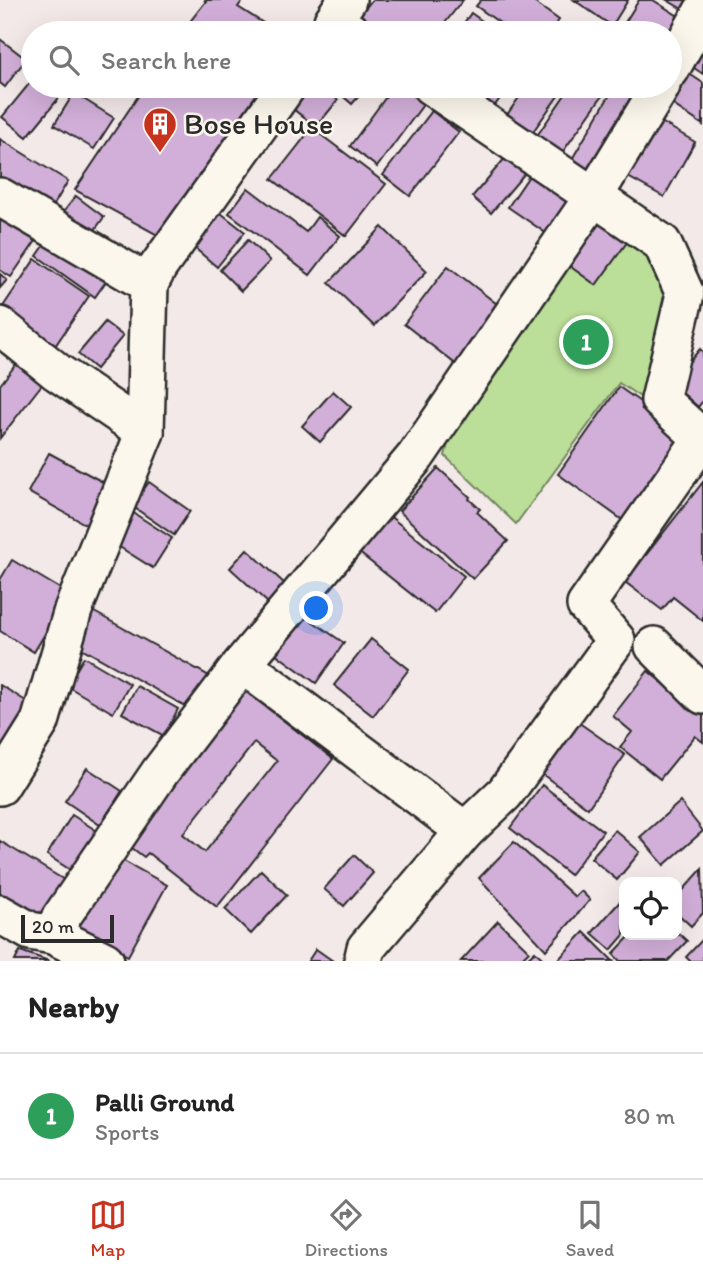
<!DOCTYPE html>
<html lang="en">
<head>
<meta charset="utf-8">
<style>
	:root { --surface:#fff; --page:#f6f6f6; --text:#222; --muted:#767676; --line:#e0e0e0; --accent:#c8321e }
	body { margin:0; font-family:Itim,sans-serif; background:var(--page); color:var(--text) }
	.controls { position:absolute; right:21px; bottom:21px; display:grid; overflow:hidden; border-radius:14px; box-shadow:0 7px 28px #0002 }
	.controls button { width:63px; height:63px; display:grid; place-items:center; padding:0; border:0; border-bottom:2px solid var(--line); background:var(--surface); color:var(--text); font:35px sans-serif }
	.scale { position:absolute; left:21px; bottom:18px; width:93px; box-sizing:border-box; padding-left:7px; border:4px solid #2b2b2b; border-top:0; font-size:19px; line-height:24px; white-space:nowrap; color:#2b2b2b; -webkit-text-stroke:5px #fbf7ec; paint-order:stroke }
	.you { position:absolute; left:317px; top:609px; width:24px; height:24px; margin:-18px; border:5px solid #fff; border-radius:50%; background:#1a73e8; box-shadow:0 0 0 10px #1a73e833 }
	.badge { display:grid; place-items:center; width:46px; height:46px; border-radius:50%; background:var(--accent); color:#fff; font-size:23px; font-weight:700 }
	.pin { position:absolute; translate:-50% -50%; border:4px solid #fff; box-shadow:0 2px 7px #0006 }
	.list { margin:0; padding:0; list-style:none }
	h2 { display:flex; justify-content:space-between; align-items:center; height:91px; margin:0; padding:0 28px; font-size:30px }
	h2 small { font-size:23px; font-weight:400; color:var(--muted) }
	.list li { display:grid; grid-template-columns:46px 1fr auto; gap:21px; align-items:center; box-sizing:border-box; height:126px; padding:0 28px; border-top:2px solid var(--line) }
	.list b { display:block; font-size:26px; white-space:nowrap }
	.list p { margin:0; font-size:23px; white-space:nowrap; color:var(--muted) }
	.list em { font-size:23px; font-style:normal; color:var(--muted) }
	.icon { flex:none; width:38px; height:38px; fill:none; stroke:currentColor; stroke-width:2; stroke-linecap:round; stroke-linejoin:round }
	.map { position:relative; flex:none; width:703px; height:961px; overflow:hidden }
	.search { position:absolute; background:var(--surface); box-shadow:0 7px 28px #0002; left:21px; right:21px; top:21px; height:77px; display:flex; align-items:center; gap:18px; box-sizing:border-box; padding:0 24px; border-radius:38px; color:var(--muted); font-size:26px }
	.sheet { height:217px; background:var(--surface) }
	nav { display:flex; justify-content:space-around; align-items:center; box-sizing:border-box; height:98px; border-top:2px solid var(--line); background:var(--surface); font-size:19px; color:var(--muted) }
	nav a { display:grid; justify-items:center; gap:4px }
	nav .on { color:var(--accent) }
	.map>svg:first-child { display:block }
	.green { fill:#bbde98; stroke:#738462; stroke-width:2 }
	.building { fill:#d2afd9; stroke:#2b2b2b; stroke-width:2; fill-rule:evenodd }
	.lines { fill:none; stroke-linecap:round; stroke-linejoin:round }
	.minor-casing { stroke:#2b2b2b; stroke-width:42 }
	.minor { stroke:#fbf7ec; stroke-width:37 }
	.labels { text-anchor:middle; stroke-width:5; stroke-linejoin:round; paint-order:stroke }
	.poi-label { font-size:30px; fill:#2b2b2b; stroke:#fbf7ec; text-anchor:start }
</style>
</head>
<body>
<div class="map">
<svg width="703" height="961" viewBox="0 0 703 961">
	<rect width="100%" height="100%" fill="#f3e9e8"/>
	<filter id="ink" filterUnits="userSpaceOnUse"><feTurbulence type="fractalNoise" baseFrequency=".0143" numOctaves="2"/><feDisplacementMap in="SourceGraphic" scale="14" xChannelSelector="R" yChannelSelector="G"/><feConvolveMatrix kernelMatrix="1 2 1 2 8 2 1 2 1" color-interpolation-filters="sRGB"/></filter>
	<g filter="url(#ink)">
		<!-- green -->
		<path class="green" d="M599 207 654 247 674 300 651 404 619 383 516 524 445 456 454 417Z"/>
		<!-- building -->
		<g class="building">
			<path d="M204 0H243L238 7 279 33H181L206 1Z"/>
			<path d="M372 0H463L437 33H382L360 15Z"/>
			<path d="M481 0H531L559 20 550 33H514L476 6Z"/>
			<path d="M574 0H628L612 26Z"/>
			<path d="M639 0H653L683 19 670 33H627L621 29Z"/>
			<path d="M667 0H696L689 13Z"/>
			<path d="M471 13 499 33H457Z"/>
			<path d="M703 37V74L685 62Z"/>
			<path d="M0 39 26 59 5 87 0 83Z"/>
			<path d="M682 69 703 83V125L663 98Z"/>
			<path d="M33 79V86H55L63 93 27 137 2 117Z"/>
			<path d="M145 86H269L163 238 75 190Z"/>
			<path d="M295 86H320L338 100 316 127 283 101Z"/>
			<path d="M331 86H368L352 104Z"/>
			<path d="M394 86H403L425 102 377 167 350 146Z"/>
			<path d="M449 86H509L488 115Z"/>
			<path d="M527 86H565L527 140 502 122Z"/>
			<path d="M571 86H609L557 160 532 143Z"/>
			<path d="M615 86 645 102 597 184 568 166Z"/>
			<path d="M74 93 114 118 94 149 54 125Z"/>
			<path d="M432 111 459 132 410 196 383 175Z"/>
			<path d="M653 117 695 142 664 197 621 173Z"/>
			<path d="M312 128 386 184 346 236 272 179Z"/>
			<path d="M0 139 68 181 49 213 0 183Z"/>
			<path d="M506 157 525 173 491 213 472 197Z"/>
			<path d="M531 173 579 206 556 240 508 207Z"/>
			<path d="M248 188 306 232 317 217 340 236 310 275 229 213Z"/>
			<path d="M76 196 104 217 87 241 58 219Z"/>
			<path d="M0 208 40 235 11 277 0 270Z"/>
			<path d="M217 210 245 232 217 267 190 244Z"/>
			<path d="M600 211 633 234 596 285 564 262Z"/>
			<path d="M382 227 427 271 374 326 329 283Z"/>
			<path d="M53 233 111 274 95 297 37 256Z"/>
			<path d="M248 240 270 261 241 291 220 270Z"/>
			<path d="M35 259 89 296 51 352 0 311Z"/>
			<path d="M448 266 506 311 462 369 404 324Z"/>
			<path d="M0 274 7 280 0 288Z"/>
			<path d="M105 322 123 336 96 369 78 354Z"/>
			<path d="M700 349 703 352V401L698 407 671 383Z"/>
			<path d="M17 363 43 383 0 438V385Z"/>
			<path d="M619 387 690 437 628 524 558 474Z"/>
			<path d="M333 391 351 407 320 442 302 426Z"/>
			<path d="M49 453 114 488 92 528 28 492Z"/>
			<path d="M438 468 470 497 469 499 480 509 477 512 508 541 473 579 399 511Z"/>
			<path d="M149 482 190 511 174 535 132 506Z"/>
			<path d="M703 482V621L673 597 662 610 625 582Z"/>
			<path d="M129 510 172 538 153 568 110 541Z"/>
			<path d="M387 514 464 576 435 613 357 551Z"/>
			<path d="M247 549 285 584 268 603 230 568Z"/>
			<path d="M12 560 69 594 34 652 0 631V580Z"/>
			<path d="M87 608 209 676 190 709 69 641Z"/>
			<path d="M299 612 344 643 316 683 272 651Z"/>
			<path d="M371 639 409 669 373 716 334 685Z"/>
			<path d="M84 657 130 684 113 713 67 686Z"/>
			<path d="M648 671 703 716V742L695 736 660 779 620 747 632 732 613 716Z"/>
			<path d="M0 685 34 706 8 750 0 745Z"/>
			<path d="M137 686 178 709 164 736 122 713Z"/>
			<path d="M243 689 333 759 217 907 148 853 144 857 124 842ZM254 743 277 761 205 852 183 834Z"/>
			<path d="M578 722 625 755 588 808 542 774Z"/>
			<path d="M87 768 122 791 100 825 65 801Z"/>
			<path d="M542 785 603 831 570 875 510 828Z"/>
			<path d="M680 802 703 831 664 865 640 837Z"/>
			<path d="M72 815 105 836 80 876 47 855Z"/>
			<path d="M615 830 640 852 617 880 591 858Z"/>
			<path d="M0 841 66 881 38 928 0 905Z"/>
			<path d="M514 842 575 897 581 891 590 900 546 950 479 878Z"/>
			<path d="M111 854 167 885 128 956 72 925Z"/>
			<path d="M354 855 373 873 344 906 324 889Z"/>
			<path d="M702 869 703 913 691 926 677 913V897Z"/>
			<path d="M261 870 287 895 251 934 225 909Z"/>
			<path d="M624 897V935L611 950 592 933Z"/>
			<path d="M498 921 529 951 519 961H461Z"/>
			<path d="M584 932 613 961H557Z"/>
			<path d="M677 932 687 941 668 961H620L613 954 631 935H677Z"/>
			<path d="M703 939V961H690L686 957Z"/>
			<path d="M316 949 333 961H308Z"/>
			<path d="M20 951 49 961H15Z"/>
			<path d="M535 951 545 961H524Z"/>
		</g>
		<g class="lines">
			<!-- minor casing -->
			<g class="minor-casing">
				<g id="minor">
					<path d="M347 0 333 21 352 33"/>
					<path d="M670 70 703 11"/>
					<path d="M431 86 662 243 685 294 660 400 703 439"/>
					<path d="M0 197 149 284 145 432 73 610 40 722 0 786"/>
					<path d="M149 284 158 267 287 86"/>
					<path d="M0 326 57 372 145 432"/>
					<path d="M654 646 703 695"/>
					<path d="M242 664 465 831 505 793 616 640 586 605 702 439"/>
					<path d="M0 914 30 931 53 935 60 919 160 772 242 664 416 456 594 196 661 86"/>
					<path d="M53 935 105 961"/>
					<path d="M363 961 366 948 465 831"/>
				</g>
			</g>
			<!-- minor -->
			<use href="#minor" class="minor"/>
		</g>
	</g>
	<!-- icons -->
	<defs>
		<g id="building-pin" transform="scale(1.75)"><path d="M0 17L-7.5 6A9.5 9.5 0 1 1 7.5 6Z" fill="#c8321e" stroke="#fbf7ec"/><path d="M-4-6H4V6H1V3H-1V6H-4ZM-2.5-4.3h1.7v1.8h-1.7ZM.8-4.3h1.7v1.8H.8ZM-2.5-1h1.7V.8h-1.7ZM.8-1h1.7V.8H.8Z" fill="#fff"/></g>
	</defs>
	<g fill-rule="evenodd">
		<use href="#building-pin" x="160" y="124"/>
	</g>
	<g class="labels">
		<!-- poi labels -->
		<g class="poi-label">
			<text x="184" y="134">Bose House</text>
		</g>
	</g>
</svg>
<div class="controls">
<button><svg class="icon" aria-label="locate" viewBox="0 0 24 24"><circle cx="12" cy="12" r="6"/><path d="M12 2v4M12 18v4M2 12h4M18 12h4"/></svg></button>
</div>
<div class="scale">20 m</div>
<div class="you"></div>
<div class="pin badge" style="left:586px;top:342px;background:#2e9e5b">1</div>
<div class="search"><svg class="icon" aria-label="search" viewBox="0 0 24 24"><circle cx="10" cy="10" r="6"/><path d="M15 15l6 6"/></svg>Search here</div>
</div>
<section class="sheet">
<h2>Nearby<small></small></h2>
<ul class="list">
<li><span class="badge" style="background:#2e9e5b">1</span><div><b>Palli Ground</b><p>Sports</p></div><em>80 m</em></li>
</ul>
</section>
<nav>
<a class="on"><svg class="icon" aria-label="map" viewBox="0 0 24 24"><path d="M3 6l6-2 6 2 6-2v14l-6 2-6-2-6 2zM9 4v14M15 6v14"/></svg>Map</a>
<a><svg class="icon" aria-label="directions" viewBox="0 0 24 24"><path d="M12 3l9 9-9 9-9-9zM9 14v-3h6M13 9l2 2-2 2"/></svg>Directions</a>
<a><svg class="icon" aria-label="saved" viewBox="0 0 24 24"><path d="M7 4h10v16l-5-4-5 4z"/></svg>Saved</a>
</nav>
</body>
</html>
